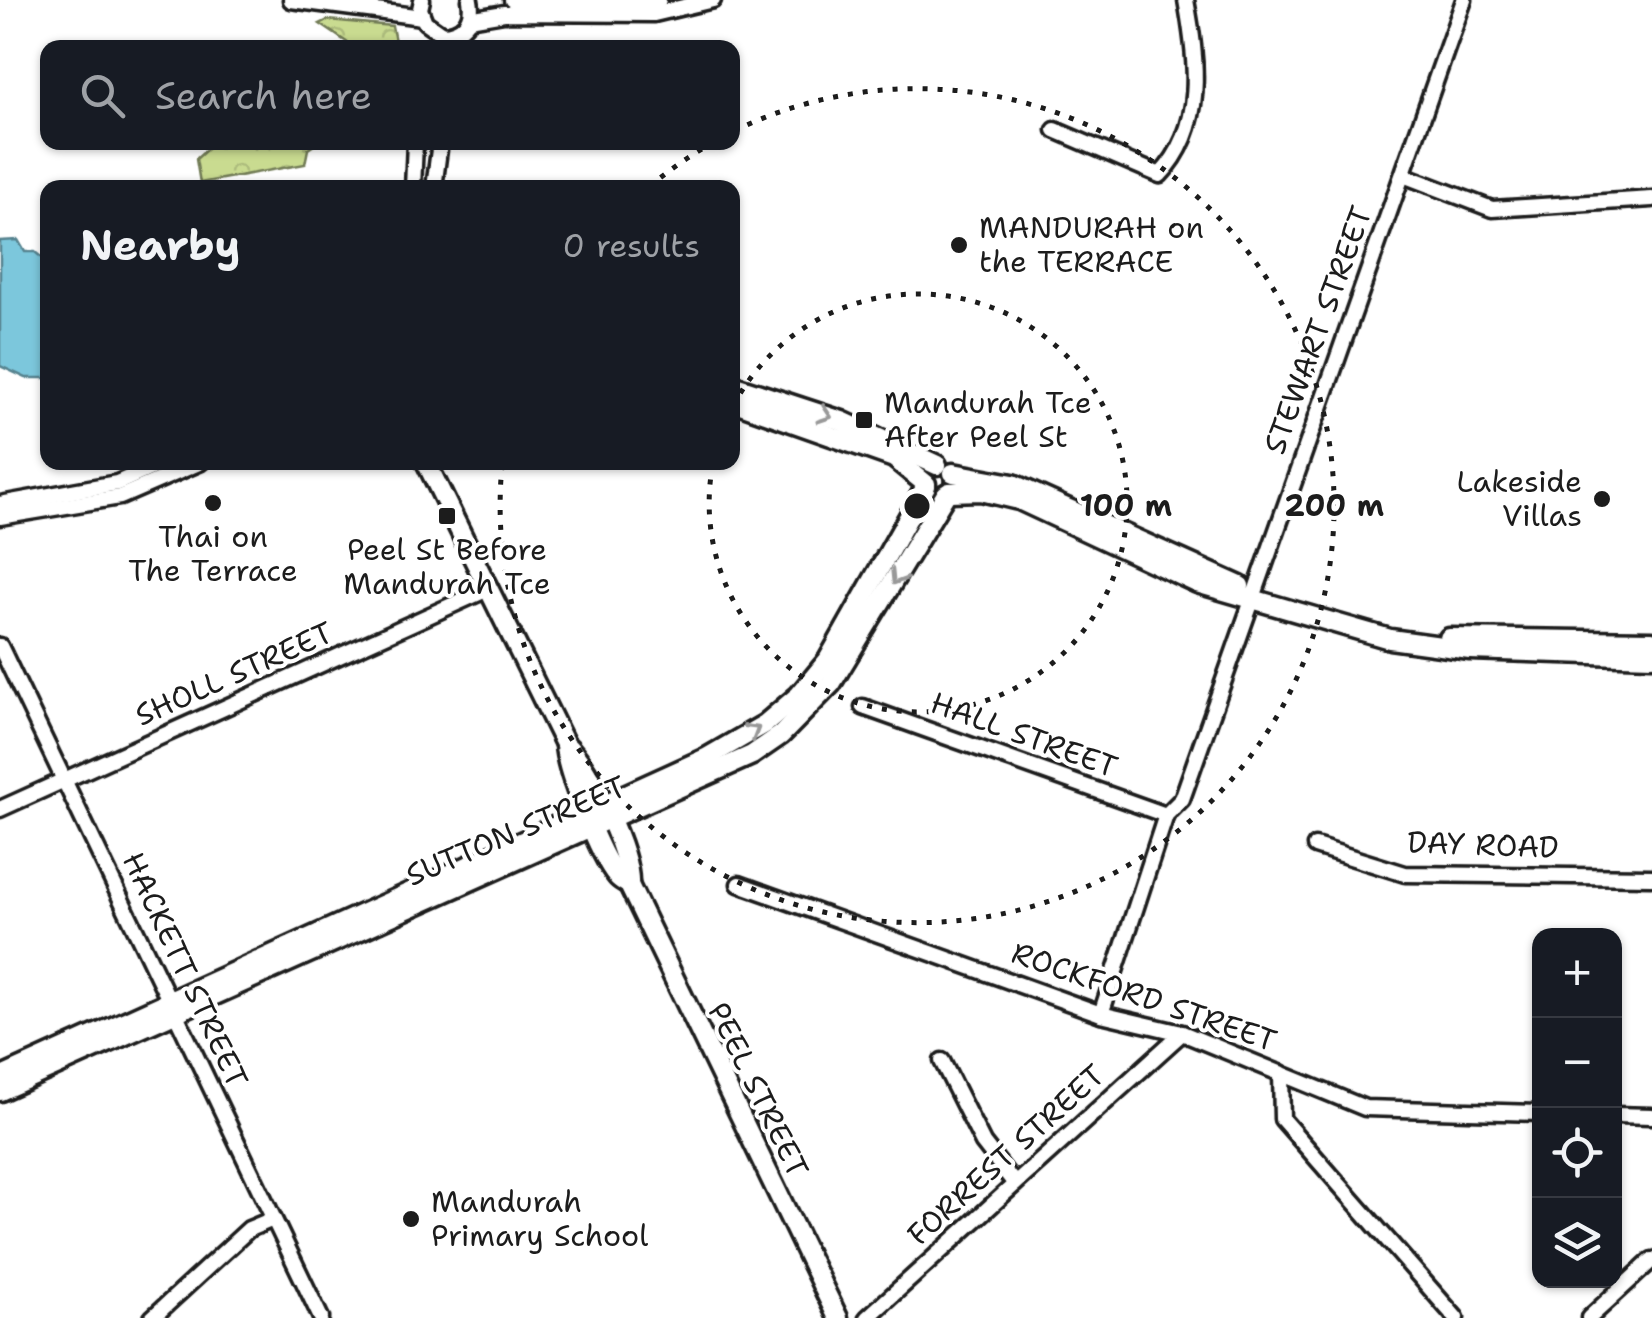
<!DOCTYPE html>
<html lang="en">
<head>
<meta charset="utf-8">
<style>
	:root { --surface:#171b24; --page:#20242c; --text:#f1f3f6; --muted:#9ea1a6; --line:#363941 }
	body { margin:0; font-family:"Shantell Sans",sans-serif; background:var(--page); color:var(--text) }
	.controls { position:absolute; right:30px; bottom:30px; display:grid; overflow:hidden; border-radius:20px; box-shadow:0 2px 8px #0004 }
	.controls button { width:90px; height:90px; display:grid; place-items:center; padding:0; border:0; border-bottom:2px solid var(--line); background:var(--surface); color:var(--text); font:50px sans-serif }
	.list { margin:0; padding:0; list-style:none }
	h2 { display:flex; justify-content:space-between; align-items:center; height:130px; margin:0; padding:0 40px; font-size:42px }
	h2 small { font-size:32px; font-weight:400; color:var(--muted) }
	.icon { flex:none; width:55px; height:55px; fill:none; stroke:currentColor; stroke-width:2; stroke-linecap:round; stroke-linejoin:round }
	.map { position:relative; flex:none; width:1652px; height:1318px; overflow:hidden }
	.search { position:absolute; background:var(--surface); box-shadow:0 2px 8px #0004; left:40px; top:40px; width:700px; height:110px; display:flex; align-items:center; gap:25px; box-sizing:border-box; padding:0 35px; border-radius:20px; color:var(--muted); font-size:38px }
	.panel { position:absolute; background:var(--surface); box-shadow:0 2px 8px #0004; left:40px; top:180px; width:700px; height:290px; border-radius:20px }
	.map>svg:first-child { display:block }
	.forest { fill:url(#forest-crowns); stroke:#727c56; stroke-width:2.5 }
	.water { fill:#7cc7dc; stroke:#56838f; stroke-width:2.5 }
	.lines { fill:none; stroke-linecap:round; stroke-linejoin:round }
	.minor-casing { stroke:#1c1c1c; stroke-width:21 }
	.major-casing { stroke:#1c1c1c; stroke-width:25 }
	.minor { stroke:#fff; stroke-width:14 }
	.major { stroke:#fff; stroke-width:18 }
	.oneway { stroke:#999 }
	.ring { fill:none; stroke:#1c1c1c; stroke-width:5; stroke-dasharray:5 10 }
	.poi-dot { fill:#1c1c1c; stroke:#fff; stroke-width:4 }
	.labels { text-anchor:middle; stroke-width:8; stroke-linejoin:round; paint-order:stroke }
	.poi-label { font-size:30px; fill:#1c1c1c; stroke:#fff; text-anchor:start }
	.street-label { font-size:30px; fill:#1c1c1c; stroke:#fff }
	.centre { fill:#1c1c1c; stroke:#fff; stroke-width:5 }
	.ring-label { font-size:30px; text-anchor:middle; font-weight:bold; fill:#1c1c1c; stroke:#fff; stroke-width:8; stroke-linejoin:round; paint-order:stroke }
</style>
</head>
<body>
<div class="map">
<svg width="1652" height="1318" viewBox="0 0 1652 1318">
	<defs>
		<pattern id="forest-crowns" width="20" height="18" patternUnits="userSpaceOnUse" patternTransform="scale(2.5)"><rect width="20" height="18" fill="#c9db90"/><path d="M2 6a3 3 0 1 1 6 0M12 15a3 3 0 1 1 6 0" fill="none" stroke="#acbb7c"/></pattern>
	</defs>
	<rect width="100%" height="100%" fill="#fff"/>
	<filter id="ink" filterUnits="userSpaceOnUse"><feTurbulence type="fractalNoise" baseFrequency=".01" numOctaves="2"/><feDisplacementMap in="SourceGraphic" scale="20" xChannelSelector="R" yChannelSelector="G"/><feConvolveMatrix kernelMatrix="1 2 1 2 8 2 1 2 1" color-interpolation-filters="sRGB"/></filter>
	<g filter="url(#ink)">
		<!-- forest -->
		<g class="forest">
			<path d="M328 20 392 26 396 47H348L351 45 320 24Z"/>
			<path d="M214 143V142L317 143 308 149 305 164 200 183 196 159Z"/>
		</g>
		<!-- water -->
		<path class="water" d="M18 240 25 252H35L41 257 47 255V378H26L0 366V241Z"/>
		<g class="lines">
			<!-- minor casing -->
			<g class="minor-casing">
				<g id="minor">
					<path d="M291 0 422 17"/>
					<path d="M422 0 420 9 425 22 442 34C463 33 474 20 470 0"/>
					<path d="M512 0 645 3 659 0"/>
					<path d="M469 19 504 13 654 14 713 0"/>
					<path d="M1055 130 1160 175C1206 127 1197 60 1186 0"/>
					<path d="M1403 175 1492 209 1652 199"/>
					<path d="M413 188 415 142"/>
					<path d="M434 188 440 142"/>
					<path d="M0 504 117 483 164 462"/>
					<path d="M0 517 120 497 201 462"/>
					<path d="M0 646 321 1318"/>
					<path d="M863 707 1166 815"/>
					<path d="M0 809 490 588"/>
					<path d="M1315 846 1405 874 1652 877"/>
					<path d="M739 884 1101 1014 1182 1033 1365 1108 1540 1113"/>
					<path d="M1101 1014 1166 815 1182 799 1464 0"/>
					<path d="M942 1061 983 1143 1015 1184"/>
					<path d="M1281 1073 1282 1119 1456 1318"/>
					<path d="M1614 1115 1652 1116"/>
					<path d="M152 1318 249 1229 273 1219"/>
					<path d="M867 1318 1182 1033"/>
					<path d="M1589 1318 1652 1260"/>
				</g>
			</g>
			<!-- major casing -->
			<g class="major-casing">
				<g id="major">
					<path d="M732 385 842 421 937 465"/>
					<path d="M732 401 894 458 926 484"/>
					<path d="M426 462 565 744C589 765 631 853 629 885"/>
					<path d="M953 473 1013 484 1240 586"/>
					<path d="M949 492 981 491 1019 500 1197 583 1390 639 1470 650 1652 656"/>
					<path d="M1449 638 1652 641"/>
					<path d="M565 744C565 768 600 856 617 876 620 880 625 882 629 885L838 1318"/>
					<path d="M0 1078 706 758 765 724 799 695 828 660 926 486"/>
					<path d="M0 1091 752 755 781 735 831 684 946 494"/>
				</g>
			</g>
			<!-- minor -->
			<use href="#minor" class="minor"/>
			<!-- major -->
			<use href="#major" class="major"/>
		</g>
		<!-- one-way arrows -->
		<defs><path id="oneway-chevron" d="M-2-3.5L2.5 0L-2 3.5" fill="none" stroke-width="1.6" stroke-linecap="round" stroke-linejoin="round" transform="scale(2.5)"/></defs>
		<g class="oneway">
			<use href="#oneway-chevron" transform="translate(825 415) rotate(19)"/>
			<use href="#oneway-chevron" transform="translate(897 578) rotate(122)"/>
			<use href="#oneway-chevron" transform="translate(753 731) rotate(-31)"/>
		</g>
	</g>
	<!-- distance rings -->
	<g class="ring">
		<path d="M733 406A209 209 0 1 1 713 463"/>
		<path d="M649 187A417 417 0 0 1 712 143M734 131A417 417 0 1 1 502 466"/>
	</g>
	<!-- markers -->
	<g class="poi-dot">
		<circle cx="959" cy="245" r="10"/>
		<rect x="854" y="410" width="20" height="20" rx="5"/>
		<circle cx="1602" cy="499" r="10"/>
		<circle cx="213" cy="503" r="10"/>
		<rect x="437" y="506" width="20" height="20" rx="5"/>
		<circle cx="411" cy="1219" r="10"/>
	</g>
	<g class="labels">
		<!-- poi labels -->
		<g class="poi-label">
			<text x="979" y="238">MANDURAH on<tspan x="979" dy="34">the TERRACE</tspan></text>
			<text x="884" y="413">Mandurah Tce<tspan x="884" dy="34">After Peel St</tspan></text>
			<text x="1582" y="492" text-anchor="end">Lakeside<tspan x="1582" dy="34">Villas</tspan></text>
			<text x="213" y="547" text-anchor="middle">Thai on<tspan x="213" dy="34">The Terrace</tspan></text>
			<text x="447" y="560" text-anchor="middle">Peel St Before<tspan x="447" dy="34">Mandurah Tce</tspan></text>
			<text x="431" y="1212">Mandurah<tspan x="431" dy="34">Primary School</tspan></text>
		</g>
		<!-- street labels -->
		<g class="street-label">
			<text transform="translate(1318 330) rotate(-70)" y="10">STEWART STREET</text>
			<text transform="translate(234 674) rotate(-24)" y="10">SHOLL STREET</text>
			<text transform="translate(1024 735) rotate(20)" y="10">HALL STREET</text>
			<text transform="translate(516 831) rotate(-23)" y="10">SUTTON STREET</text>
			<text transform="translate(1483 845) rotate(2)" y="10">DAY ROAD</text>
			<text transform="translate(185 970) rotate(65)" y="10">HACKETT STREET</text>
			<text transform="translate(1144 997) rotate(19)" y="10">ROCKFORD STREET</text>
			<text transform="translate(758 1090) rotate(64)" y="10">PEEL STREET</text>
			<text transform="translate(1006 1155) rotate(-42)" y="10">FORREST STREET</text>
		</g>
	</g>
	<circle cx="917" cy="506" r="15" class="centre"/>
	<g class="ring-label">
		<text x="1126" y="516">100 m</text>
		<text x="1334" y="516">200 m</text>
	</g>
</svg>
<div class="controls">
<button>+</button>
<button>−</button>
<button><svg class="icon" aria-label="locate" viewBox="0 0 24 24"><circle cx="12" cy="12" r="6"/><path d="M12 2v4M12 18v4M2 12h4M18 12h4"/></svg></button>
<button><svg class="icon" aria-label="layers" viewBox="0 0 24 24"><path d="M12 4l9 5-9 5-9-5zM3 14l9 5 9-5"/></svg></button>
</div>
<div class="search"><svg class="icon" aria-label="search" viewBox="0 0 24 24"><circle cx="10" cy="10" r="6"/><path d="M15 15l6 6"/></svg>Search here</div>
<section class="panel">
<h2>Nearby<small>0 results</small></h2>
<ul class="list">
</ul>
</section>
</div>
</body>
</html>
